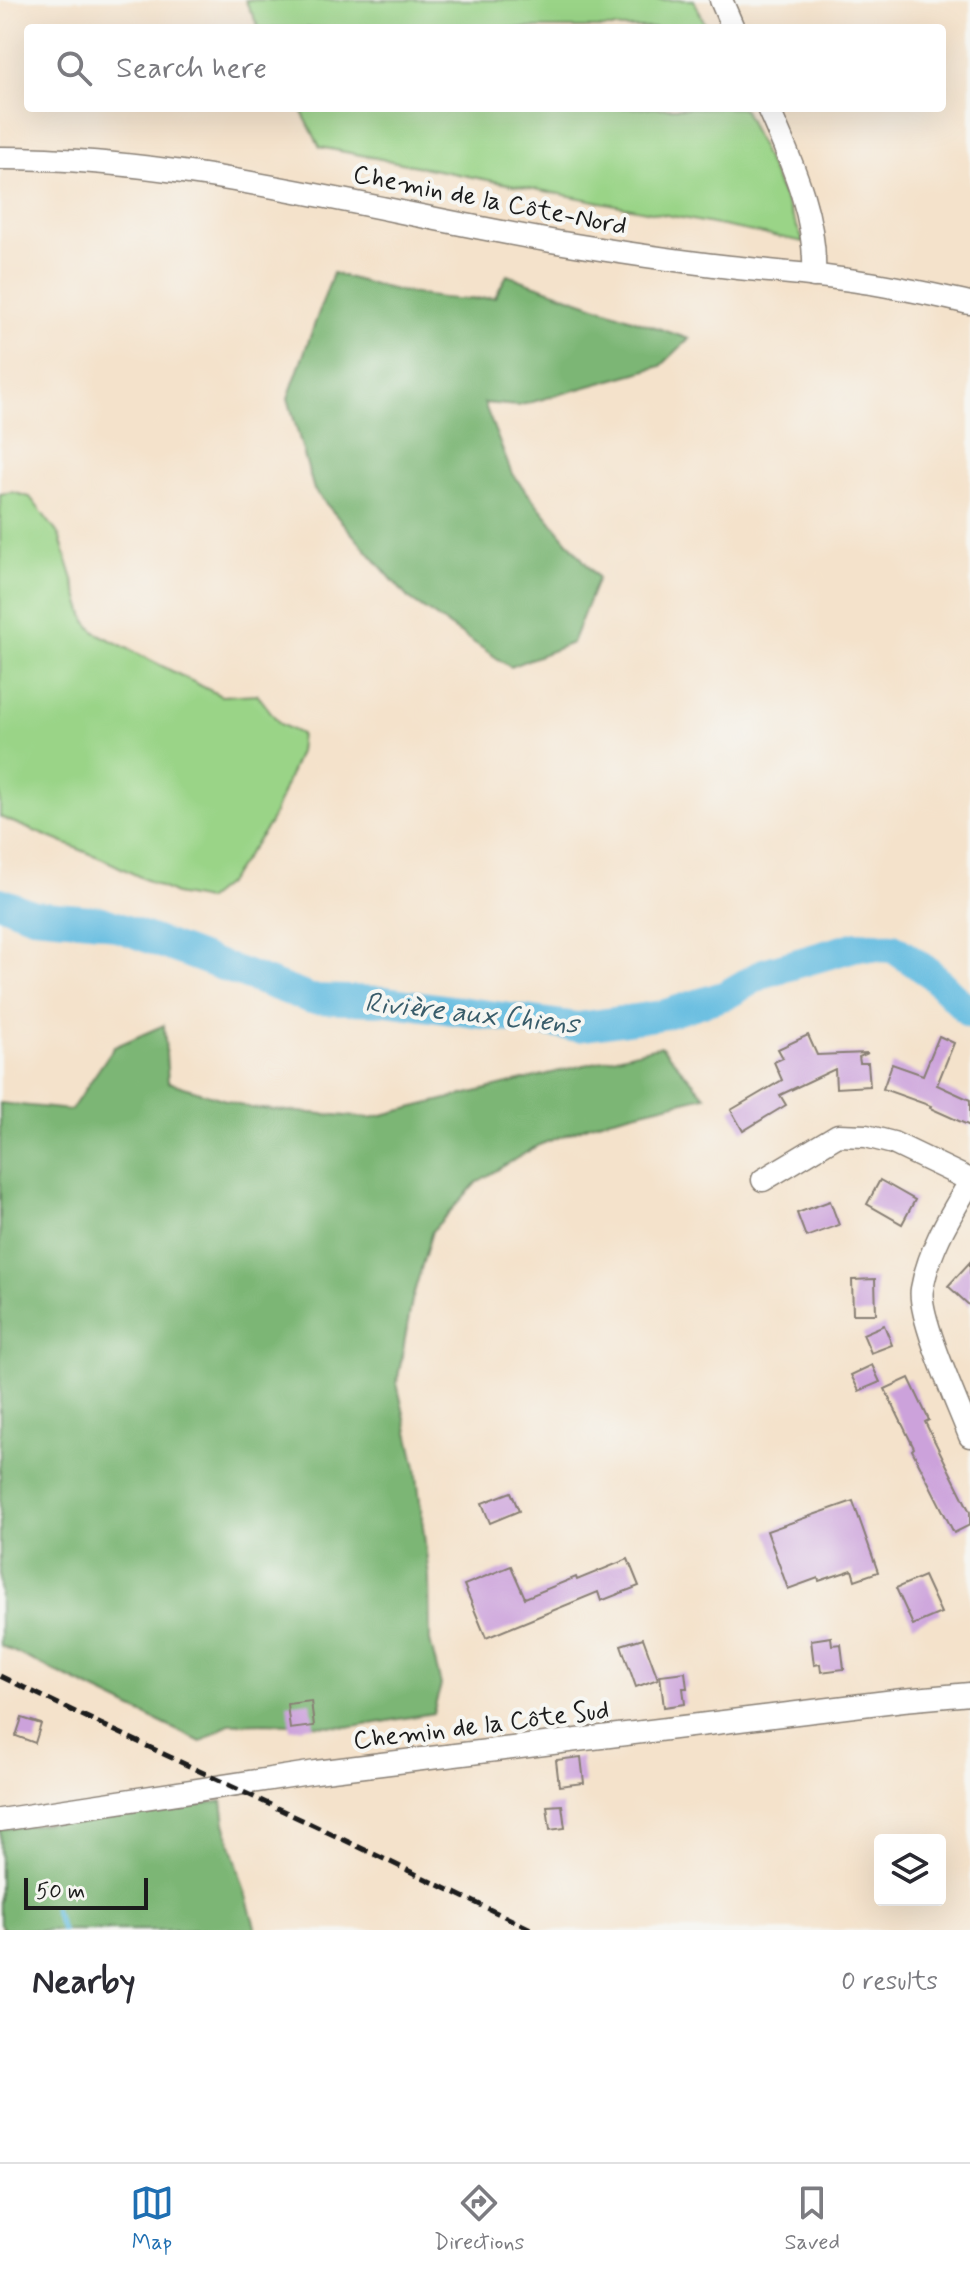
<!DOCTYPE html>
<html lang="en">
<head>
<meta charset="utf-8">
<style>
	:root { --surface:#fff; --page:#f2f2f3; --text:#2b2b33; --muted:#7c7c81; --line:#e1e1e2; --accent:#1f6fb2 }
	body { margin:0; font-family:Mynerve,sans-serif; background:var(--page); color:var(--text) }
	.controls { position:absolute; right:24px; bottom:24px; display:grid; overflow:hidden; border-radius:8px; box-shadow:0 8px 32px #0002 }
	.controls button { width:72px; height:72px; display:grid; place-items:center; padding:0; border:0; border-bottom:2px solid var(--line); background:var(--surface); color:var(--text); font:40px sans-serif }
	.scale { position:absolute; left:24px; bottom:20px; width:124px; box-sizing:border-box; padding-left:8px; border:4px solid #1c1c1c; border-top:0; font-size:22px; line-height:28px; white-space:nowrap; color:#1c1c1c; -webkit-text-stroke:6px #f6f6f2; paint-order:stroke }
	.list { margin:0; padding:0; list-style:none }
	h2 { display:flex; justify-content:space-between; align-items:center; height:104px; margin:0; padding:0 32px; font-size:34px }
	h2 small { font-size:26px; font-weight:400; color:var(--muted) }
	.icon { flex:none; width:44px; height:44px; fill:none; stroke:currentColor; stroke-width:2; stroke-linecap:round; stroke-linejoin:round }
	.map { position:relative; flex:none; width:970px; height:1930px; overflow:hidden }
	.search { position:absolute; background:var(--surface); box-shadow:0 8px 32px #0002; left:24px; right:24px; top:24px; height:88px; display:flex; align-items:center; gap:20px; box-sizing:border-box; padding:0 28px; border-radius:8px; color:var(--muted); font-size:30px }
	.sheet { height:232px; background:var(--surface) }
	nav { display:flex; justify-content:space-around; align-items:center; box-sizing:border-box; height:112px; border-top:2px solid var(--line); background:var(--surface); font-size:22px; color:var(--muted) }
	nav a { display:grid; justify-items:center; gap:4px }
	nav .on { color:var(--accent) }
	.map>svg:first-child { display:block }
	.green { fill:#9ad487; stroke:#5b7852; stroke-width:2 }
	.forest { fill:#7bb674; stroke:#4c6948; stroke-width:2 }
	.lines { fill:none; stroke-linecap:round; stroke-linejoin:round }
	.stream { stroke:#62bbe0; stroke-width:5 }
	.river { stroke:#62bbe0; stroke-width:30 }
	.building { fill:#cca2db }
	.minor-casing { stroke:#887f74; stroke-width:25 }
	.minor { stroke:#fff; stroke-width:22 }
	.rail { stroke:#1c1c1c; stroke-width:5; stroke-dasharray:12 6; stroke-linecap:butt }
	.labels { text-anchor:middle; stroke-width:8; stroke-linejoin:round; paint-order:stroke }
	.street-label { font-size:26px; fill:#1c1c1c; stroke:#f6f6f2 }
	.water-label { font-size:28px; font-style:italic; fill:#385c6a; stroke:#f6f6f2 }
</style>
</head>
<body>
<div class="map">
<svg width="970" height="1930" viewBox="0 0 970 1930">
	<rect width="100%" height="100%" fill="#f6f6f2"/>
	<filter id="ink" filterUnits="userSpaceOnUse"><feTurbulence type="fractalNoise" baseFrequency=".0125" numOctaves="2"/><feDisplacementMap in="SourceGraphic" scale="16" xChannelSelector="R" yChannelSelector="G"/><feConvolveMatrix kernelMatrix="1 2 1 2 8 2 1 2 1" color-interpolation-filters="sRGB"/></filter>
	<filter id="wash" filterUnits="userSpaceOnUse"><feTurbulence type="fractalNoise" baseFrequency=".006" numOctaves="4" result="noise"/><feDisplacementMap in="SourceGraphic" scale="32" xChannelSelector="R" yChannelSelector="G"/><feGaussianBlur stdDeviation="1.8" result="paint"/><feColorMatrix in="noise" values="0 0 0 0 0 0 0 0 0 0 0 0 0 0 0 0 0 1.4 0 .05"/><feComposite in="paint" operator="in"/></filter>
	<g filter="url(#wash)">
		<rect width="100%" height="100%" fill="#f4e2cb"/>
		<!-- green -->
		<g class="green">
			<path d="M245 0H694L707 28H259Z"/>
			<path d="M300 108H743L804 242 320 147Z"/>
			<path d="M12 492 30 497 59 535 86 621 95 632 221 696 257 694 280 724 301 734 299 752 270 823 227 883 206 900 175 894 103 859 0 817V494Z"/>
		</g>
		<!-- forest -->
		<g class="forest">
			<path d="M333 273C379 287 447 306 495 297L507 275 689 339 661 366 518 406 484 403 512 474 598 578 572 643 510 667 408 598 314 490 288 398Z"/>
			<path d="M164 1025 168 1082 251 1108 370 1118 661 1046 705 1096 601 1121 539 1145 477 1182 432 1231 412 1300 397 1383 416 1467 429 1577 430 1641 441 1685 433 1713 354 1727 265 1723 229 1724 201 1742 0 1645V1103L71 1110 114 1047Z"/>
			<path d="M222 1801 225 1823 256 1930H4L0 1923V1829Z"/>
		</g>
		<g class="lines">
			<!-- stream -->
			<path class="stream" d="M54 1909 62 1930"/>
			<!-- river -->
			<path class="river" d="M0 902 33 915 102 921 311 999 386 1001 578 1027 662 1015 726 995 764 973 857 946 893 948 930 973 970 1013"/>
		</g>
		<g id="blocks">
			<!-- building -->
			<g class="building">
				<path d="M808 1035 817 1055 868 1053 859 1057 860 1063H868L870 1086 836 1088 835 1069 780 1095 786 1105 743 1131 731 1110 782 1080 774 1062 783 1058 778 1049Z"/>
				<path d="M939 1036 954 1043 937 1085 970 1100V1126L930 1108 931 1106 883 1089 892 1064 923 1075Z"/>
				<path d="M880 1180 915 1200 902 1224 867 1204Z"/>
				<path d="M830 1201 839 1225 806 1237 797 1213Z"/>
				<path d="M970 1262V1306L948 1286Z"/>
				<path d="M875 1279 876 1314H853L852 1280Z"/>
				<path d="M884 1325 892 1345 871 1353 863 1334Z"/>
				<path d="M872 1365 880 1382 859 1391 851 1375Z"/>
				<path d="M909 1378 929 1420 925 1422 970 1512V1525L954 1533 912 1450 914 1448 885 1389Z"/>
				<path d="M511 1492 519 1511 490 1523 482 1503Z"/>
				<path d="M853 1501 878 1572 855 1580 852 1570 819 1581 818 1578 788 1589 767 1531Z"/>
				<path d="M628 1559 639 1586 601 1601 598 1592 486 1638 464 1585 511 1566 525 1598 576 1577 577 1580Z"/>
				<path d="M924 1576 941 1613 913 1625 896 1588Z"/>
				<path d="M831 1637 832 1645 841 1644 844 1669 821 1672 820 1664 814 1665 811 1640Z"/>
				<path d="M643 1638 658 1679 636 1687 621 1645Z"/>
				<path d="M685 1672 687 1688H683L685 1704 664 1707 660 1675Z"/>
				<path d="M311 1701 314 1726 290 1729 287 1704Z"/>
				<path d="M22 1718 41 1724 35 1743 16 1736Z"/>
				<path d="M581 1757 584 1783 559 1786 556 1760Z"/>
				<path d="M562 1805 565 1828 550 1830 547 1806Z"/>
			</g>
		</g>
	</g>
	<g filter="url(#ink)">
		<use href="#blocks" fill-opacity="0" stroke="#887f74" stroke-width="2"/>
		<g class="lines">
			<!-- minor casing -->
			<g class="minor-casing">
				<g id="minor">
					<path d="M721 0 733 28"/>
					<path d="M768 108C791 161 817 216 814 276"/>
					<path d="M0 158C187 158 368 209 551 241 610 251 670 260 730 267 775 272 819 275 863 282 899 287 934 295 970 303"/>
					<path d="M763 1180 838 1135 866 1136 893 1143 970 1180"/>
					<path d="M970 1182C950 1216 929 1249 922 1289 917 1315 959 1407 970 1436"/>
					<path d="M0 1820 316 1772 903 1700 970 1694"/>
				</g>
			</g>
			<!-- minor -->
			<use href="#minor" class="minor"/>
			<!-- rail -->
			<path class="rail" d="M0 1676 533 1930"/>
		</g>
	</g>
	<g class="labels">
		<!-- street labels -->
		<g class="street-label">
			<text transform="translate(490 199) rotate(11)" y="9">Chemin de la Côte-Nord</text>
			<text transform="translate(481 1724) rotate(-7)" y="9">Chemin de la Côte Sud</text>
		</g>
		<!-- water labels -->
		<g class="water-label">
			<text transform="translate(472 1012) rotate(6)" y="10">Rivière aux Chiens</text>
		</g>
	</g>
</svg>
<div class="controls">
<button><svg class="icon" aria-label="layers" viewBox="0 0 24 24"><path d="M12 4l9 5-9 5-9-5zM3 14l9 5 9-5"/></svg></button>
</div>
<div class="scale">50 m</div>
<div class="search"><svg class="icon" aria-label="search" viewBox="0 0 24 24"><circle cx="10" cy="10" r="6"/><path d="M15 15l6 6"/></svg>Search here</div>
</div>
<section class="sheet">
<h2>Nearby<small>0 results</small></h2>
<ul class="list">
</ul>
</section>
<nav>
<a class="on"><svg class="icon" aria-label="map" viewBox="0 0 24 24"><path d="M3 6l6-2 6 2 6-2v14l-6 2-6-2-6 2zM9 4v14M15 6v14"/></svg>Map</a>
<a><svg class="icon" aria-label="directions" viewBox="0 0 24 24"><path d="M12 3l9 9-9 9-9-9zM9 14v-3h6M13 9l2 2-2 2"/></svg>Directions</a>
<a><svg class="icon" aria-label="saved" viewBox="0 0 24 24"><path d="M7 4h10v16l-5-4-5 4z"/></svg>Saved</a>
</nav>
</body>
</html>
